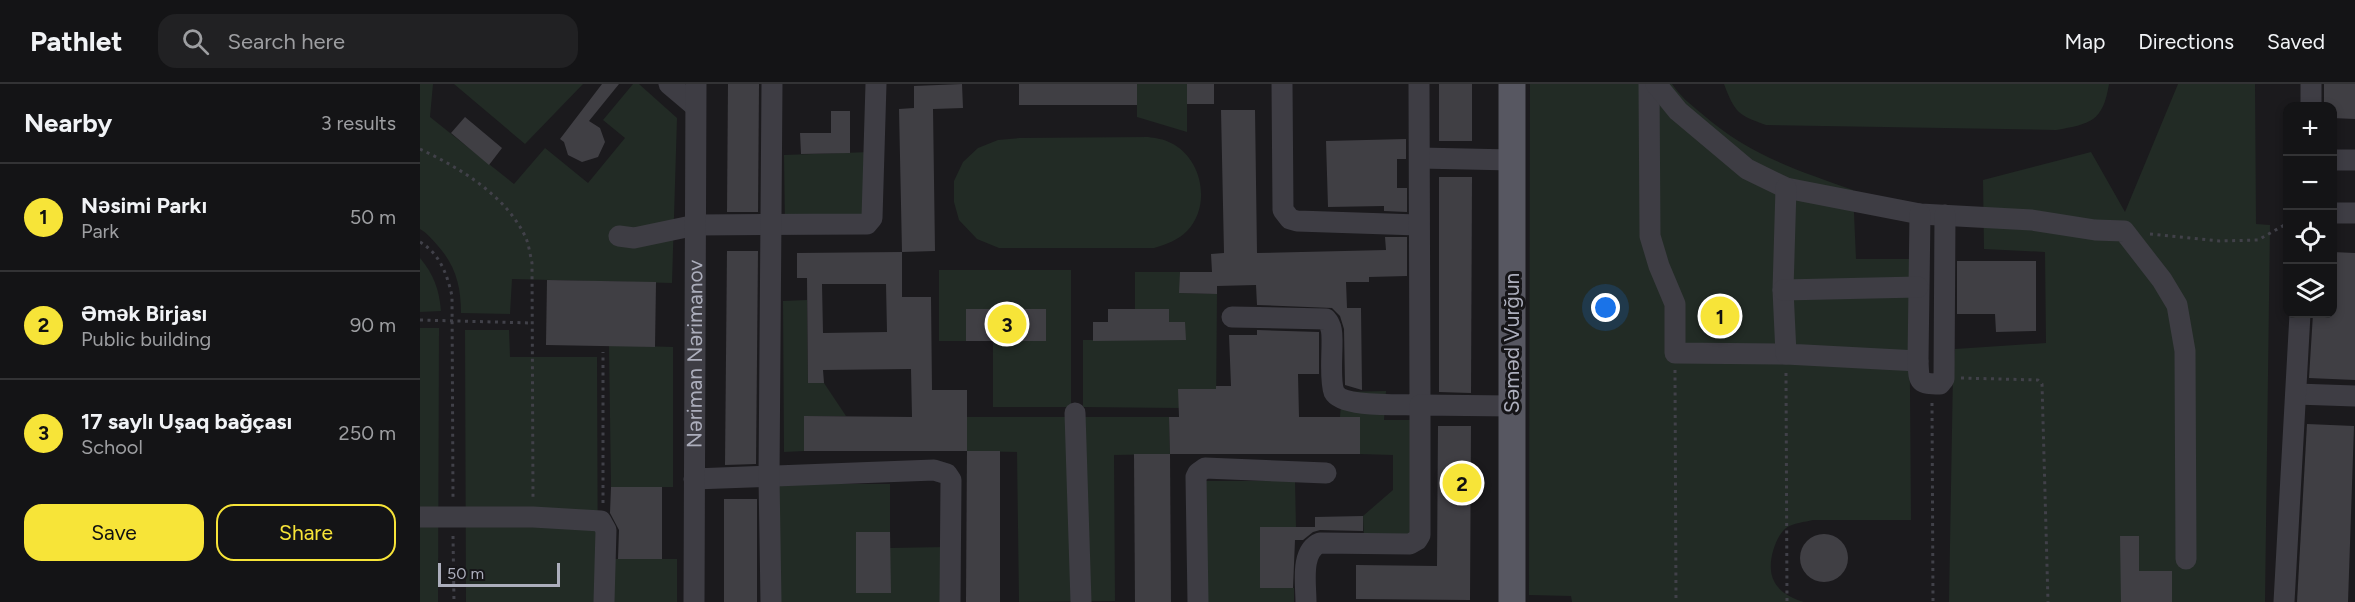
<!DOCTYPE html>
<html lang="en">
<head>
<meta charset="utf-8">
<style>
	:root { --surface:#141416; --page:#212123; --text:#f1f3f6; --muted:#9d9ea1; --line:#333335; --accent:#f7e438 }
	body { margin:0; font-family:Figtree,sans-serif; background:var(--page); color:var(--text) }
	.controls { position:absolute; right:18px; top:18px; display:grid; overflow:hidden; border-radius:12px; box-shadow:0 3px 9px #0003 }
	.controls button { width:54px; height:54px; display:grid; place-items:center; padding:0; border:0; border-bottom:2px solid var(--line); background:var(--surface); color:var(--text); font:30px sans-serif }
	.scale { position:absolute; left:18px; bottom:15px; width:122px; box-sizing:border-box; padding-left:6px; border:3px solid #acaebc; border-top:0; font-size:16px; line-height:21px; white-space:nowrap; color:#acaebc; -webkit-text-stroke:4px #161518; paint-order:stroke }
	.you { position:absolute; left:1186px; top:224px; width:21px; height:21px; margin:-15px; border:4px solid #fff; border-radius:50%; background:#1a73e8; box-shadow:0 0 0 9px #1a73e833 }
	.badge { display:grid; place-items:center; width:39px; height:39px; border-radius:50%; background:var(--accent); color:#111; font-size:20px; font-weight:700 }
	.pin { position:absolute; translate:-50% -50%; border:3px solid #fff; box-shadow:0 2px 6px #0006 }
	.list { margin:0; padding:0; list-style:none }
	h2 { display:flex; justify-content:space-between; align-items:center; height:78px; margin:0; padding:0 24px; font-size:26px }
	h2 small { font-size:20px; font-weight:400; color:var(--muted) }
	.list li { display:grid; grid-template-columns:39px 1fr auto; gap:18px; align-items:center; box-sizing:border-box; height:108px; padding:0 24px; border-top:2px solid var(--line) }
	.list b { display:block; font-size:22px; white-space:nowrap }
	.list p { margin:0; font-size:20px; white-space:nowrap; color:var(--muted) }
	.list em { font-size:20px; font-style:normal; color:var(--muted) }
	.actions { display:flex; gap:12px; padding:18px 24px }
	.actions a { flex:1; padding:14px 0; border:2px solid var(--accent); border-radius:18px; text-align:center; font-size:21px; color:var(--accent) }
	.actions .main { background:var(--accent); color:#111 }
	.icon { flex:none; width:33px; height:33px; fill:none; stroke:currentColor; stroke-width:2; stroke-linecap:round; stroke-linejoin:round }
	.map { position:relative; flex:none; width:1935px; height:518px; overflow:hidden }
	header { display:flex; align-items:center; gap:36px; box-sizing:border-box; height:84px; padding:0 30px; background:var(--surface); border-bottom:2px solid var(--line) }
	header strong { font-size:28px }
	nav { display:flex; gap:33px; margin-inline-start:auto; font-size:21px }
	.search { width:420px; height:54px; background:var(--page); display:flex; align-items:center; gap:15px; box-sizing:border-box; padding:0 21px; border-radius:18px; color:var(--muted); font-size:22px }
	main { display:flex }
	aside { flex:1; background:var(--surface) }
	.map>svg:first-child { display:block }
	.green { fill:#222b25 }
	.building { fill:#403f44; fill-rule:evenodd }
	.lines { fill:none; stroke-linecap:round; stroke-linejoin:round }
	.path { stroke:#414149; stroke-width:3; stroke-dasharray:3 4.5; stroke-linecap:butt }
	.minor { stroke:#3e3d44; stroke-width:21 }
	.major { stroke:#575761; stroke-width:27 }
	.labels { text-anchor:middle; stroke-width:6; stroke-linejoin:round; paint-order:stroke }
	.street-label { font-size:21px; fill:#acaebc; stroke:#161518 }
</style>
</head>
<body>
<header>
<strong>Pathlet</strong>
<div class="search"><svg class="icon" aria-label="search" viewBox="0 0 24 24"><circle cx="10" cy="10" r="6"/><path d="M15 15l6 6"/></svg>Search here</div>
<nav><a>Map</a><a>Directions</a><a>Saved</a></nav>
</header>
<main>
<aside>
<h2>Nearby<small>3 results</small></h2>
<ul class="list">
<li><span class="badge">1</span><div><b>Nəsimi Parkı</b><p>Park</p></div><em>50 m</em></li>
<li><span class="badge">2</span><div><b>Əmək Birjası</b><p>Public building</p></div><em>90 m</em></li>
<li><span class="badge">3</span><div><b>17 saylı Uşaq bağçası</b><p>School</p></div><em>250 m</em></li>
</ul>
<div class="actions"><a class="main">Save</a><a>Share</a></div>
</aside>
<div class="map">
<svg width="1935" height="518" viewBox="0 0 1935 518">
	<rect width="100%" height="100%" fill="#1b1a1d"/>
	<!-- green -->
	<g class="green">
		<path d="M0 0H13L10 33 94 100 125 64 168 99 205 54 183 36 213 0H219L257 34 252 199 92 195 90 230 41 229C41 203 36 182 18 162 12 155 7 149 0 145Z"/>
		<path d="M34 0H163L105 60Z"/>
		<path d="M717 0H767V48L717 33Z"/>
		<path d="M1110 0H1252C1260 12 1270 20 1281 29 1329 71 1374 85 1433 106L1436 175H1489L1491 436H1393C1385 438 1373 439 1366 444 1354 454 1346 483 1354 497 1359 508 1373 515 1384 518H1152L1151 512 1109 511Z"/>
		<path d="M1304 0H1689C1683 37 1671 40 1636 46L1346 41C1318 31 1315 29 1304 0Z"/>
		<path d="M1758 0H1835L1836 140 1850 141 1845 518H1529L1533 288 1535 265 1626 259 1625 168 1564 165 1563 96 1671 68 1705 128Z"/>
		<path d="M728 53C735 54 744 55 751 59 782 74 792 121 767 147 758 156 747 160 734 164H579L557 155 539 136 534 118V97L543 78 558 64 578 56 600 54Z"/>
		<path d="M451 68 455 146H365L364 71Z"/>
		<path d="M0 174C14 191 19 205 21 227L0 228Z"/>
		<path d="M519 186H651V323H573V257L626 256V225H546V257H519Z"/>
		<path d="M715 188H760V209L797 210 796 324 780 305H759V324L663 323V256H765V239L749 238V225H715Z"/>
		<path d="M387 216 388 299H404L426 332H384V367L364 368 363 217Z"/>
		<path d="M0 244H19L18 518H0Z"/>
		<path d="M45 246H89L90 273H177L178 518H46Z"/>
		<path d="M189 261 253 263V403H191Z"/>
		<path d="M966 307 964 336H991V454H944L943 432 973 406V371L940 370V333H920L922 308Z"/>
		<path d="M547 333H749L750 370 694 371 695 517 599 518 597 368 547 367Z"/>
		<path d="M781 397H875L876 443H840V504H874V518H783Z"/>
		<path d="M356 400H470V448H436V509L470 464 526 463 527 518H357Z"/>
		<path d="M190 475H257V518H189Z"/>
	</g>
	<!-- building -->
	<g class="building">
		<path d="M182 0H199L169 37 180 44 185 58 178 73 162 78 148 71 144 58 140 55Z"/>
		<path d="M308 0H339L338 128H307Z"/>
		<path d="M542 0 543 24 513 25 515 167 482 168 479 25 494 24V2Z"/>
		<rect x="599" y="0" width="118" height="21"/>
		<rect x="767" y="0" width="27" height="20"/>
		<rect x="1019" y="0" width="33" height="57"/>
		<path d="M1904 0H1935V35L1912 34V22H1904Z"/>
		<path d="M801 26H835L837 169 966 166 965 153H987V192L949 193V198H926L927 224H941L942 306 925 301 924 245 920 232 912 224 837 221 836 201 797 202V210L759 209 760 188H792L791 170 804 169Z"/>
		<path d="M411 27H430V69L381 70 380 49H411Z"/>
		<path d="M45 33 82 64 69 81 31 49Z"/>
		<path d="M986 55V75H977V104H987V128L964 127V122L908 123 906 57Z"/>
		<path d="M1019 93H1052L1051 309 1019 308Z"/>
		<path d="M307 167H338L336 380 305 381Z"/>
		<path d="M482 168V213H511L512 306H547V367H384V332L492 333 491 285 403 286 404 299H388L387 194H377V169ZM402 200H466L467 248 403 249Z"/>
		<path d="M1912 168 1935 169V296L1889 294 1893 230H1912Z"/>
		<path d="M1537 177H1616V247L1576 248 1575 230H1537Z"/>
		<path d="M127 196 236 198 235 263 126 261Z"/>
		<rect x="546" y="225" width="80" height="32"/>
		<path d="M688 225H749V238H765L766 256 673 257V238H688Z"/>
		<path d="M837 246 899 248V290H878L879 333H940V370H750L749 333H759L758 305H796V302H811L809 251H837Z"/>
		<path d="M1887 340 1934 342 1928 518H1877Z"/>
		<path d="M1018 342H1051L1050 516 936 515V481L1017 482Z"/>
		<path d="M547 367H580V518H546Z"/>
		<path d="M714 370H750L751 518H715Z"/>
		<path d="M191 403H242V475H198L199 446 190 429Z"/>
		<rect x="304" y="415" width="33" height="103"/>
		<path d="M943 432V447L900 446 893 448 883 456H875L873 504H840V443H895V433Z"/>
		<path d="M436 448H470L471 509H436Z"/>
		<circle cx="1404" cy="474" r="24"/>
		<path d="M1700 452H1719V487H1752V518H1701Z"/>
	</g>
	<g class="lines">
		<!-- path -->
		<g class="path">
			<path d="M0 65C40 84 85 111 105 152 109 160 110 171 112 179L113 415"/>
			<path d="M1730 150 1799 157 1838 156 1868 139"/>
			<path d="M0 158C20 170 27 190 32 212L33 415"/>
			<path d="M0 236 112 239"/>
			<path d="M1255 286 1256 518"/>
			<path d="M1366 289 1367 518"/>
			<path d="M1541 294 1618 296 1622 300 1628 518"/>
			<path d="M1512 319 1513 518"/>
			<path d="M183 419V268"/>
			<path d="M33 452 34 518"/>
		</g>
		<!-- minor -->
		<g class="minor">
			<path d="M249 0 275 22"/>
			<path d="M862 0 863 126 870 135 877 137 998 141"/>
			<path d="M1229 0 1230 152 1239 182 1255 220V269L1366 270"/>
			<path d="M1236 0 1258 27 1327 85 1366 104 1500 130 1612 136 1675 146 1704 147 1742 196 1757 221 1765 267 1766 475"/>
			<path d="M1891 22V0"/>
			<path d="M1000 74 1092 76"/>
			<path d="M1912 76H1935"/>
			<path d="M1366 104 1363 206 1366 270 1498 277"/>
			<path d="M1912 129H1935"/>
			<path d="M1500 130 1498 277C1499 298 1498 300 1520 300L1524 295 1525 131"/>
			<path d="M199 152 214 154 276 141 447 140 452 134 456 0"/>
			<path d="M1363 206 1498 203"/>
			<path d="M812 233 906 235C913 243 912 252 912 261 912 273 910 298 914 308 922 324 983 320 1000 321L999 0"/>
			<path d="M1876 310 1935 312"/>
			<path d="M655 329 661 518"/>
			<path d="M274 395 514 386 527 390 531 396 530 518"/>
			<path d="M0 433H113L181 437 186 446 184 518"/>
			<path id="s1" d="M274 518 276 0"/>
			<path d="M351 518 349 393 352 0"/>
			<path d="M778 518 776 393 778 389 785 384 906 389"/>
			<path d="M886 518C886 500 880 467 900 459L990 460 997 456 1000 451V321L1092 322"/>
			<path d="M1864 518 1880 230"/>
		</g>
		<!-- major -->
		<path class="major" d="M1092 518V0"/>
	</g>
	<g class="labels">
		<!-- street labels -->
		<g class="street-label">
			<text transform="translate(1092 259) rotate(-90)" y="7">Səməd Vurğun</text>
			<text dy="7" stroke="none"><textPath href="#s1" startOffset="248">Nəriman Nərimanov</textPath></text>
		</g>
	</g>
</svg>
<div class="controls">
<button>+</button>
<button>−</button>
<button><svg class="icon" aria-label="locate" viewBox="0 0 24 24"><circle cx="12" cy="12" r="6"/><path d="M12 2v4M12 18v4M2 12h4M18 12h4"/></svg></button>
<button><svg class="icon" aria-label="layers" viewBox="0 0 24 24"><path d="M12 4l9 5-9 5-9-5zM3 14l9 5 9-5"/></svg></button>
</div>
<div class="scale">50 m</div>
<div class="you"></div>
<div class="pin badge" style="left:1300px;top:232px">1</div>
<div class="pin badge" style="left:1042px;top:399px">2</div>
<div class="pin badge" style="left:587px;top:240px">3</div>
</div>
</main>
</body>
</html>
